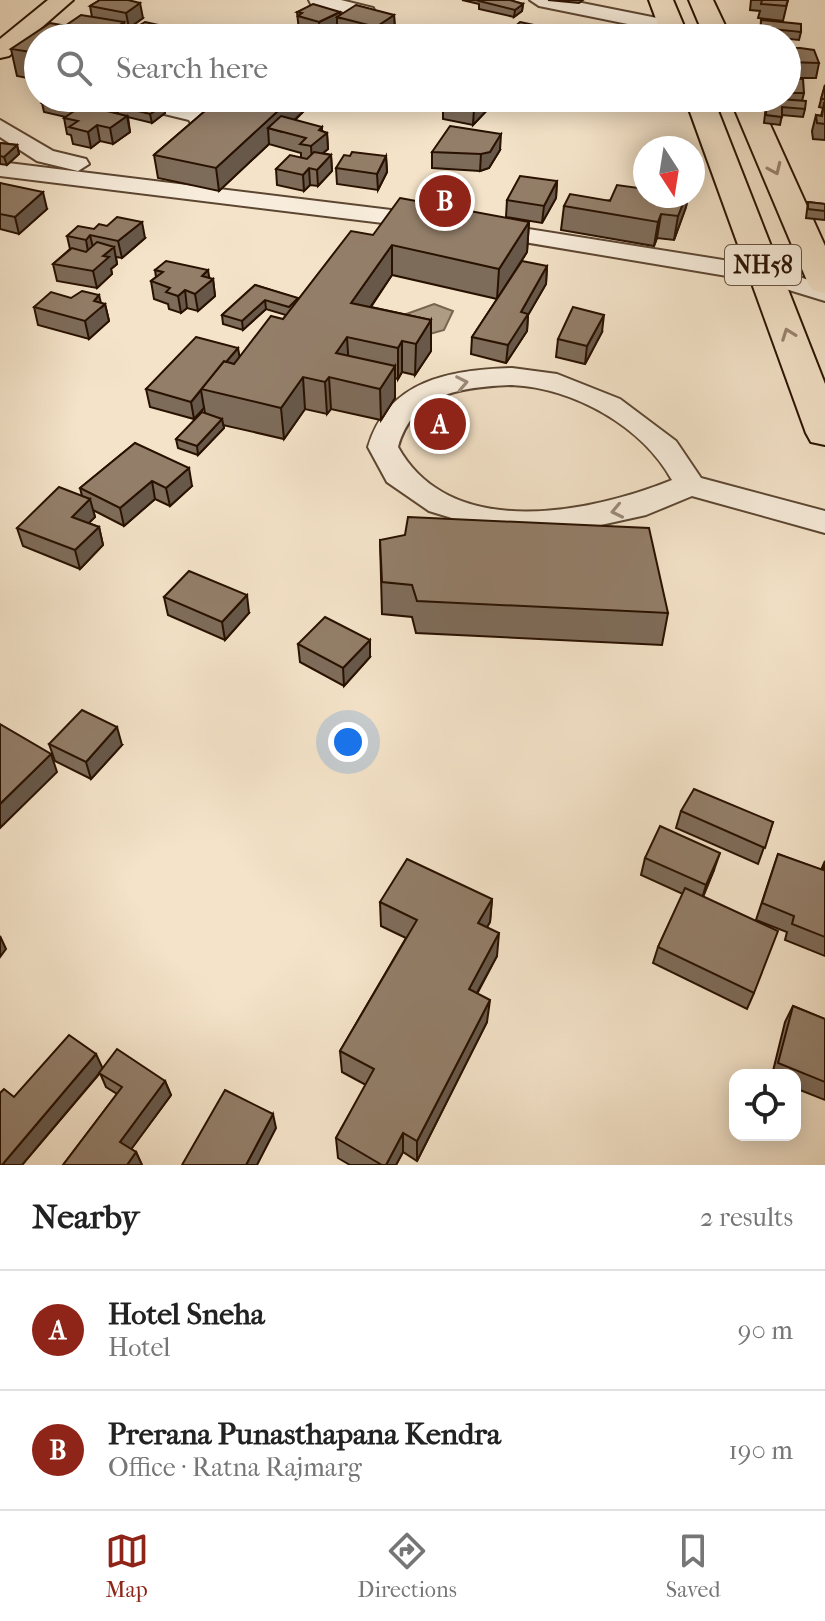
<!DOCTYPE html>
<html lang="en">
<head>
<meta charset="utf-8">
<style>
	:root { --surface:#fff; --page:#f6f6f6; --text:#222; --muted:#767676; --line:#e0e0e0; --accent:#8f2418 }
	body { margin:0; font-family:"IM FELL French Canon",serif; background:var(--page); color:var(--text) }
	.controls { position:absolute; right:24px; bottom:24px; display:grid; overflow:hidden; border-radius:16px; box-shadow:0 4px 20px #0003 }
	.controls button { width:72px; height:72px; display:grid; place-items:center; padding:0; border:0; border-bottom:2px solid var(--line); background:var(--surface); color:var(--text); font:40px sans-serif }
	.compass { position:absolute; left:633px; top:136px; width:72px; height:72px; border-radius:50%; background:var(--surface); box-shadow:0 4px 20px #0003; rotate:168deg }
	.you { position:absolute; left:348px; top:742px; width:28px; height:28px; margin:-20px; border:6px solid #fff; border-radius:50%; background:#1a73e8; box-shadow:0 0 0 12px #1a73e833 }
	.badge { display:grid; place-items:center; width:52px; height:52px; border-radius:50%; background:var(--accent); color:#fff; font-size:26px; font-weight:700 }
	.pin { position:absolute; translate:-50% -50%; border:4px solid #fff; box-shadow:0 2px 8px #0006 }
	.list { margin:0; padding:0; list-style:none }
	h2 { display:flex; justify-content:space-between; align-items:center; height:104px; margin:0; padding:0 32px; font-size:34px }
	h2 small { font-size:26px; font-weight:400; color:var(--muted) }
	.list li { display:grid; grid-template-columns:52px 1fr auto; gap:24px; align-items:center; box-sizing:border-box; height:120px; padding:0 32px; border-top:2px solid var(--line) }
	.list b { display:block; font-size:30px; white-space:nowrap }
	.list p { margin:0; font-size:26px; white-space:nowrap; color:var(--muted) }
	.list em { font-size:26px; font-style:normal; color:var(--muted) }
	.icon { flex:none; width:44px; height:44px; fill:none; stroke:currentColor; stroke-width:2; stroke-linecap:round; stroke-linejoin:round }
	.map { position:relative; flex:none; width:825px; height:1165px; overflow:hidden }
	.search { position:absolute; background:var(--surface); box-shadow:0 4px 20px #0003; left:24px; right:24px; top:24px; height:88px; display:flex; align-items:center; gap:20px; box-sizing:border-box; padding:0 28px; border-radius:44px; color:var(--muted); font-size:30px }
	.sheet { height:344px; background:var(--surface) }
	nav { display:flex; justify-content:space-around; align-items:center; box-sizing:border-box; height:112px; border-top:2px solid var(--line); background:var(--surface); font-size:22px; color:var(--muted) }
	nav a { display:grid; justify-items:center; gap:4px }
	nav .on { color:var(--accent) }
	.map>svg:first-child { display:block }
	.water { fill:#af9c85; stroke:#796450; stroke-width:2 }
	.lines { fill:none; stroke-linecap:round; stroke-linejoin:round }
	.minor-casing { stroke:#5c4632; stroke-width:4 }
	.major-casing { stroke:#291100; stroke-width:4 }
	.highway-casing { stroke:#291100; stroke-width:4 }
	.minor { fill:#f8eddc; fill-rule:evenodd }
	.major { fill:#f4e3c9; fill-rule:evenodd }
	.highway { fill:#f4e3c9; fill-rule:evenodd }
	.wall { fill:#7e6c5a; stroke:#291100; stroke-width:2 }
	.shaded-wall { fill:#67584a; stroke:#291100; stroke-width:2 }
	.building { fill:#937e69; stroke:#291100; stroke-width:2 }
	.oneway { stroke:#99846f }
	.oneway2 { stroke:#9b8a79 }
	.labels { text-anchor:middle; stroke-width:8; stroke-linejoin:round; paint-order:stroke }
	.shield { fill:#f8eddc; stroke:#675342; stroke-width:2 }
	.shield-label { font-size:24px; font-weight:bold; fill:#291100 }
</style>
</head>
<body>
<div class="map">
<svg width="825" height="1165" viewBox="0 0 825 1165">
	<rect width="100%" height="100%" fill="#f4e3c9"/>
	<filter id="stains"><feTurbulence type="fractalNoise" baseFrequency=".0025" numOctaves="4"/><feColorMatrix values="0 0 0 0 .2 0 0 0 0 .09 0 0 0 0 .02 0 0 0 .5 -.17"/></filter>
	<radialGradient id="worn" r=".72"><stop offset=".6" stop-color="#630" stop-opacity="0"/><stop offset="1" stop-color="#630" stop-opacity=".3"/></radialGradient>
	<!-- water -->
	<path class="water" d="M434 304 453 311 444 330 430 334 398 317Z"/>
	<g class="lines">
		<!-- minor casing -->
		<g class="minor-casing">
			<g id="minor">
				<path d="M309 0H341L373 8 375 12 366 18 311 4Z"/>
				<path d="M530 0H567L672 21 682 27 672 33 539 6Z"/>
				<path d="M111 98H150L205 110 216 128 189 153H173L170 148 193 127 189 120 115 102Z"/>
				<path d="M0 120 53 151 86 159 89 164 78 171 37 161 0 137Z"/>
				<path d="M0 162 432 215 444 222 432 229 0 176Z"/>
				<path d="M485 222 767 267 825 285V301L763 282 476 234 473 229Z"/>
				<path d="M512 368 557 374 620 399 676 441 701 478 825 511V533L692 496 646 515 560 534H504L429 511 387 482 368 447C388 380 450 370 512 368ZM512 385C574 388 642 426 672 480 590 513 451 542 398 447 413 393 462 387 512 385Z"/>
			</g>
		</g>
		<!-- major casing -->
		<g class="major-casing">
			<path id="major" d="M48 0H73L9 56 0 58V39Z"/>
		</g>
		<!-- highway casing -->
		<g class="highway-casing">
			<g id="highway">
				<path d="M649 0H673L689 38H663Z"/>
				<path d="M689 0H713L731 38H705Z"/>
				<path d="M685 98H713L825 384V445L811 442 806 433Z"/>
				<path d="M730 98H758L825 246V293L813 290 808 283Z"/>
			</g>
		</g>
		<!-- minor -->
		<use href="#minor" class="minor"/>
		<!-- major -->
		<use href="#major" class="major"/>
		<!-- highway -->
		<use href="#highway" class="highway"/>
	</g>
	<!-- wall -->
	<g class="wall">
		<path d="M100 0 143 18 129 28 125 27 126 33 185 31 186 37H219V38H38V80L17 76 11 49 65 26 92 17 90 6Z"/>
		<path d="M462 0H509L523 4 522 11 514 17 479 9V4Z"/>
		<path d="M548 0H583L579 3Z"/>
		<path d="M751 0H788L783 21 758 18 760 11 750 10Z"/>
		<path d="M297 12H340V15H394L395 30 382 38H361L337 32V28L320 37 299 31Z"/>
		<path d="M761 20 801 32 799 40 760 36Z"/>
		<path d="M495 26 509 36 507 38H489V30Z"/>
		<path d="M511 30 561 38H511Z"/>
		<path d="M787 48 819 63 816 78H789L804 93 802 101 805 109 803 117 782 115 780 125 764 123 767 98H787Z"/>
		<path d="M825 85V140L813 139 812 131 816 115 821 116 823 108 819 107Z"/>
		<path d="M109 98 164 105 165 113 152 123 128 117 130 132 113 144 100 141 91 148 73 144 71 135 67 134 64 118 66 117 44 112 42 103 86 100 88 106 118 113 117 108 110 106Z"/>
		<path d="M137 98H317L295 120 327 133 328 149 323 153 331 155 332 171 318 186 310 185 304 191 277 185 276 169 301 158V153L269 144 219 191 158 178 154 155 205 111Z"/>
		<path d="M326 98H385L377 107Z"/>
		<path d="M448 98H492L491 106 473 125 443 119V103Z"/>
		<path d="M578 98H592L588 105 578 103Z"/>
		<path d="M0 143 17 145 19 154 7 165 0 164Z"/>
		<path d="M500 150 489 168 480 171 432 168V152Z"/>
		<path d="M386 156 387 172 378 190 337 184 336 168Z"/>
		<path d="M557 181 556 198 542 223 506 217 507 200Z"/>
		<path d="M0 183 47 209 19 234 0 229Z"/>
		<path d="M645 196H688L686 207 674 240 657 238 654 246 561 230 564 206Z"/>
		<path d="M808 202 825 204V220L806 218Z"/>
		<path d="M529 222 527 252 498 298 547 266 546 284 528 315 527 331 506 363 471 354 472 337 497 299 392 275 371 307 431 320V351L415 375 402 372 398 379 395 378V398L381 420 331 409 327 414 305 409 284 439 223 425 224 428 198 455 178 448 176 439 205 413 204 408 194 419 150 407 146 389 240 357 283 319 286 315 266 309 243 330 223 324 222 315 255 285 299 299 373 235Z"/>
		<path d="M94 229 145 238 122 258 116 257 117 264 111 269 112 274 97 288 57 281 53 264 70 249 67 236Z"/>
		<path d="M155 270 213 279 215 296 198 311 187 308 181 313 169 309 168 304 154 299 151 281 156 277Z"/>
		<path d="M71 298 105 304 109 321 89 339 38 325 34 307Z"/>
		<path d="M602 332 585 364 556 357 558 339Z"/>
		<path d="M135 443 192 486 170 506 155 499 124 526 93 510 95 517 88 523 99 527 103 545 80 569 23 546 17 528 82 496 80 488Z"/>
		<path d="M380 540 668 613 662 645 416 633 412 617 382 614Z"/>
		<path d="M164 597 249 613 225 640 168 615Z"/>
		<path d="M298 644 370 657 344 686 300 662Z"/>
		<path d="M49 744 122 745 91 779 55 761Z"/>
		<path d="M681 811 773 822 758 864 676 828Z"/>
		<path d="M778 854 821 870 825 861V956L785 940 787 932 756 920Z"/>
		<path d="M645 858 714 870 703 896 754 993 747 1009 653 963 658 947 683 894 641 875Z"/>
		<path d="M492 899 490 922 487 927 497 956 477 994 487 1022 417 1161 403 1152 396 1165H350L338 1158 336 1138 366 1085 342 1072 340 1051 406 938 381 926 380 902Z"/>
		<path d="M793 1006 825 1019V1100L795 1088V1075H772L785 1022Z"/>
		<path d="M103 1068 165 1081 171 1095 131 1149 136 1152 142 1165H63L117 1094 106 1087 100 1073 22 1165H0L14 1097Z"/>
	</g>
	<!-- shaded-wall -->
	<g class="shaded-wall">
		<path d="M140 3 143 18 129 28 126 13Z"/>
		<path d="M523 4 522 11 514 17 515 10Z"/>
		<path d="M340 12V18L337 17V28L320 37 319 22Z"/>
		<path d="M394 15 395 30 382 38H376V27Z"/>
		<path d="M124 22 126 37 106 35Z"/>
		<path d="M510 29 509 36 507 38H504V33Z"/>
		<path d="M185 31 186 38H173Z"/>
		<path d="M292 98H317L282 132 268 128 269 144 219 191 216 168Z"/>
		<path d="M377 98H385L377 107Z"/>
		<path d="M484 98H492L491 106 473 125 474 109Z"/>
		<path d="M86 100 88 108 74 118 72 110Z"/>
		<path d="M164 105 165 113 152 123 150 114Z"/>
		<path d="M127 116 130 132 113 144 110 128Z"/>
		<path d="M97 125 100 141 91 148 88 132Z"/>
		<path d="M322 127V136L327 133 328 149 312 162 311 146 319 130Z"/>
		<path d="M501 134 500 150 489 168 480 171 481 154Z"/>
		<path d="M17 145 19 154 7 165 4 157Z"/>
		<path d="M331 155 332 171 318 186 317 170Z"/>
		<path d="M386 156 387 172 378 190 377 174Z"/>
		<path d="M309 168 310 185 304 191 303 175Z"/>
		<path d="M557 181 556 198 542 223 544 206Z"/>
		<path d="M43 192 47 209 19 234 15 217Z"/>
		<path d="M686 196H688L686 207 674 240 678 216Z"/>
		<path d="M661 214 657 238 654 246 658 222Z"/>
		<path d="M142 222 145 238 122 258 118 241Z"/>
		<path d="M529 222 527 252 497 299 499 269Z"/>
		<path d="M90 235 94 252 89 257 86 240Z"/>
		<path d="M392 245V275L352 334 351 303Z"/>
		<path d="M114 247 117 264 111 269 112 274 97 288 93 271 103 256Z"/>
		<path d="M547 266 546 284 528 315 527 331 506 363 508 345 521 312Z"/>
		<path d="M208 270 210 282 213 279 215 296 198 311 195 294 202 276Z"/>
		<path d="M185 290 187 308 181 313 178 296Z"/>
		<path d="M99 295 102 307 105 304 109 321 89 339 85 321 94 301Z"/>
		<path d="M265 300 266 309 243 330 242 321Z"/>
		<path d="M604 315 602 332 585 364 587 346Z"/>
		<path d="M431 320V351L415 375 416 344Z"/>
		<path d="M347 337 349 368 336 353Z"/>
		<path d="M402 341V372L398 379V348Z"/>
		<path d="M238 348 241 365 202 389Z"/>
		<path d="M395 366V398L381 420 380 389Z"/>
		<path d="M303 377 305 409 284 439 281 408Z"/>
		<path d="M329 377 331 409 327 414 325 382Z"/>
		<path d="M201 390 204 408 194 419 191 402Z"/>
		<path d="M222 419 224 428 198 455 197 446Z"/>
		<path d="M189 468 192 486 170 506 166 488Z"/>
		<path d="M152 481 155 499 124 526 120 508Z"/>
		<path d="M90 499 95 517 77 535 72 517Z"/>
		<path d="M99 527 103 545 80 569 75 550Z"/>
		<path d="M247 595 249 613 225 640 222 622Z"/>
		<path d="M370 640V657L344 686 343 668Z"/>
		<path d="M117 727 122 745 91 779 86 762Z"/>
		<path d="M51 754 57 772 0 828V804Z"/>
		<path d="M720 853 714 870 701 902 706 885Z"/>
		<path d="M492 899 490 922 476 946 478 923Z"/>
		<path d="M499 933 497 956 467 1011 469 989Z"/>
		<path d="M0 936 6 949 0 957Z"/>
		<path d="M490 1000 487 1022 417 1161V1141Z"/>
		<path d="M96 1054 103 1069 22 1165H2Z"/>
		<path d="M165 1081 171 1095 127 1155 120 1142Z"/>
		<path d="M273 1114 276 1128 257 1165H246Z"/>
		<path d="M403 1133V1152L396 1165H386Z"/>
		<path d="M136 1152 142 1165H127Z"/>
	</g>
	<!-- building -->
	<g class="building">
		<path d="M100 0H128L140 3 126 13 90 6Z"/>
		<path d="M480 0H510L523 4 515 10 479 1Z"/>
		<path d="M762 0H788L786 6 761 4Z"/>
		<path d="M313 4 340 12 319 22 298 16 302 13 297 12Z"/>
		<path d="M356 5 394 15 376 27 337 17Z"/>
		<path d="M81 15 124 22 108 33 65 26Z"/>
		<path d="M761 20 801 24V32L761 28Z"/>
		<path d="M145 22 185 31 173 38H135L122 36Z"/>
		<path d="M520 22 562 31 554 38 514 37 520 32 511 30Z"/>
		<path d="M50 23 135 38H38V53L11 49Z"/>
		<path d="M495 26 510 29 504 33 489 30Z"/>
		<path d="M194 31 219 37 217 38H184Z"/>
		<path d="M787 48H800L814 50 819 63 787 62Z"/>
		<path d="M787 78 803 79 804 93H787Z"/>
		<path d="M825 85V99H821Z"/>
		<path d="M50 98H79L86 100 72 110 42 103Z"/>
		<path d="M109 98H135L164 105 150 114 117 106 124 102Z"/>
		<path d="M220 98H292L216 168 154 155Z"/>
		<path d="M448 98H484L474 109 443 103Z"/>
		<path d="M767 98 806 101 805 109 782 107V117L766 115Z"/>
		<path d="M824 103H825V124L817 123 816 115 822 116Z"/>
		<path d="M83 105 127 116 110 128 97 125 88 132 69 127 78 121 64 118Z"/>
		<path d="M281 116 322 127 319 130 327 133 311 146 300 144 306 138 268 128Z"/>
		<path d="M450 126 501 134 490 152 481 154 432 152Z"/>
		<path d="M0 143 17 145 4 157 0 156Z"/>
		<path d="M314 152 331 155 317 170 309 168 303 175 276 169 290 155 307 159Z"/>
		<path d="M352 152 386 156 377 174 336 168 344 155 350 156Z"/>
		<path d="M520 176 557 181 544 206 507 200Z"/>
		<path d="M643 176 645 177V196H686L678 216 661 214 658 222 564 206 570 194 610 201 617 185 638 188Z"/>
		<path d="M0 183 43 192 15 217 0 214Z"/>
		<path d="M400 198 529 222 499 269 392 245 351 303 431 320 416 344 402 341 398 348 347 337 336 353 395 366 380 389 329 377 325 382 303 377 281 408 201 389 224 361 234 364 271 316 283 319 351 231 373 235Z"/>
		<path d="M808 202 825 204V211L808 209Z"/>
		<path d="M117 217 142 222 118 241 90 235 86 240 67 236 78 226 94 229 99 224 107 226Z"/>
		<path d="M97 242 114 247 103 256 109 257 93 271 53 264 72 248 86 252Z"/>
		<path d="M166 261 208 270 202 276 213 279 195 294 185 290 178 296 166 292 170 288 151 281 163 272 155 270Z"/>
		<path d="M522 261 547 266 521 312 528 314 508 345 472 337Z"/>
		<path d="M255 285 298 298 289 307 265 300 242 321 222 315Z"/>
		<path d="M82 291 99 295 94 301 105 304 85 321 34 307 51 292 71 298Z"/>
		<path d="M573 307 604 315 587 346 558 339Z"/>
		<path d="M196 337 238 348 226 362 224 361 191 402 146 389Z"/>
		<path d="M202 412 222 419 197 446 176 439Z"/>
		<path d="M135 443 189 468 166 488 152 481 120 508 80 488Z"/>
		<path d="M59 487 90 499 72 517 99 527 75 550 17 528Z"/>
		<path d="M408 517 649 528 668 613 417 601 412 585 382 582 380 540 405 535Z"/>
		<path d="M189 571 247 595 222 622 164 597Z"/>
		<path d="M325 617 370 640 343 668 298 644Z"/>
		<path d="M82 710 117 727 86 762 49 744Z"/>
		<path d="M0 724 51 754 0 804Z"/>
		<path d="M694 789 773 822 765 848 681 811Z"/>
		<path d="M660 826 720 853 706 885 645 858Z"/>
		<path d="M778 854 823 870 825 862V937L792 924 794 916 762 903Z"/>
		<path d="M407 859 492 899 478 923 499 933 469 989 490 1000 417 1141 403 1133 386 1165H382L336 1138 374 1069 340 1051 417 920 380 902Z"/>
		<path d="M685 888 778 931 754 993 658 947Z"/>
		<path d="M793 1006 825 1019V1082L778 1063Z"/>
		<path d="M69 1035 96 1054 2 1165H0V1093L4 1089 14 1097Z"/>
		<path d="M117 1049 165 1081 120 1142 136 1152 127 1165H63L122 1087 99 1073Z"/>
		<path d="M225 1090 273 1114 246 1165H182Z"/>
	</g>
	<!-- one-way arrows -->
	<defs><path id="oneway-chevron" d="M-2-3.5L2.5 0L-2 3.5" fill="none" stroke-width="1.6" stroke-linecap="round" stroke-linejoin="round" transform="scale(2)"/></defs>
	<g class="oneway">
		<use href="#oneway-chevron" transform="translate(775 169) rotate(66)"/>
		<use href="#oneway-chevron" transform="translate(788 334) rotate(-110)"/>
	</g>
	<g class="oneway2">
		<use href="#oneway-chevron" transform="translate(462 383) rotate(-11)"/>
		<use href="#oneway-chevron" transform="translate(617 511) rotate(168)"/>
	</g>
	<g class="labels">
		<!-- shield labels -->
		<rect class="shield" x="725" y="245" width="76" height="40" rx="6"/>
		<g class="shield-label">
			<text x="763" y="273">NH58</text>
		</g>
	</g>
	<rect width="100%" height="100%" filter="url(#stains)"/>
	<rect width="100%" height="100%" fill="url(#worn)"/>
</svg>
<div class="controls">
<button><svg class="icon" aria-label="locate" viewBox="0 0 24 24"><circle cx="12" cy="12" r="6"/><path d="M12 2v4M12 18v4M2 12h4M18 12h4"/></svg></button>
</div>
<svg class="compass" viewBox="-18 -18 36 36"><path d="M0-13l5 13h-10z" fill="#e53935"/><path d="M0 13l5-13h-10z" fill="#767676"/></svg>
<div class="you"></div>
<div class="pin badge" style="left:440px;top:424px">A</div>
<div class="pin badge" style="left:445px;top:201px">B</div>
<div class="search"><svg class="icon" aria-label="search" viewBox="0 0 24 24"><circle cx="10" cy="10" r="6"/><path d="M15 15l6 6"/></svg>Search here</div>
</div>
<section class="sheet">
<h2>Nearby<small>2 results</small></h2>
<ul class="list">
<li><span class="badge">A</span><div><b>Hotel Sneha</b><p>Hotel</p></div><em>90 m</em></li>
<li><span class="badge">B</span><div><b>Prerana Punasthapana Kendra</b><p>Office · Ratna Rajmarg</p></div><em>190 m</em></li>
</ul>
</section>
<nav>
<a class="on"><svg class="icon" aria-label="map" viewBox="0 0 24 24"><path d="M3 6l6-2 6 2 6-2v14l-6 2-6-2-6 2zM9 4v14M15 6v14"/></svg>Map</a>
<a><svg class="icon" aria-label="directions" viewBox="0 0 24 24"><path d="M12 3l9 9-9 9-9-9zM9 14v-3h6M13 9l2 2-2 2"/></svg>Directions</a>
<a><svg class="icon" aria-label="saved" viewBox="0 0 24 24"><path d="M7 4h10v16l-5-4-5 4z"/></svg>Saved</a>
</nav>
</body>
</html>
